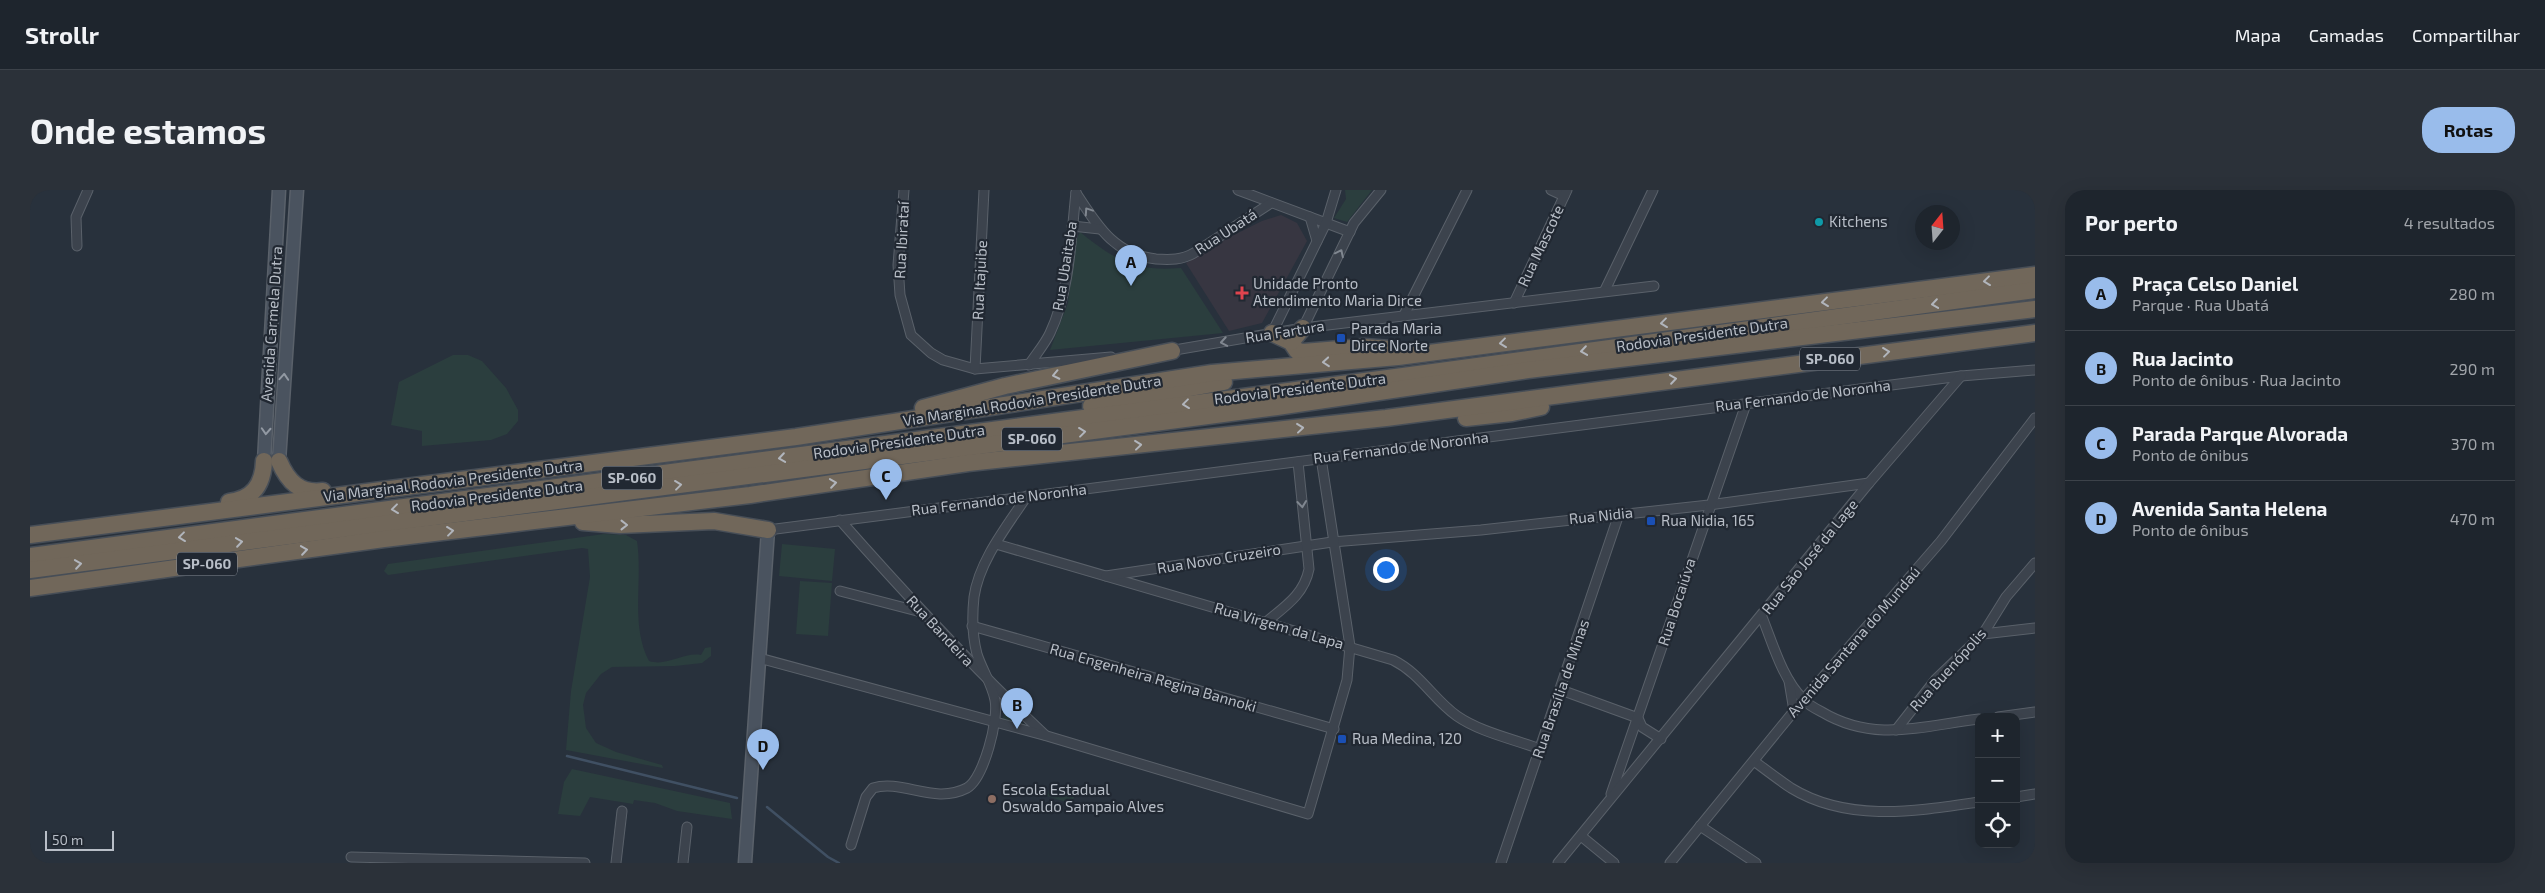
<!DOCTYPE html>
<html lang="pt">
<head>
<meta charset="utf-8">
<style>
	:root { --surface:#1e252d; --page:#2b3139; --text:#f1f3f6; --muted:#a1a5aa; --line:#3c4249; --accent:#99bceb }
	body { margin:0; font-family:"Exo 2",sans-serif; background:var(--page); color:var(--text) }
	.controls { position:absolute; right:15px; bottom:15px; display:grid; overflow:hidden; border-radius:10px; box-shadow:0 5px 20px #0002 }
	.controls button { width:45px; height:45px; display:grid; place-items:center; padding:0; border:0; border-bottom:1px solid var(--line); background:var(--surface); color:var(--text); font:25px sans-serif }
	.compass { position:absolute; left:1885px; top:15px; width:45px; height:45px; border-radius:50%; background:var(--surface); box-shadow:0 5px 20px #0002; rotate:17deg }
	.scale { position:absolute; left:15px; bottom:12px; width:69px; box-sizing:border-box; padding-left:5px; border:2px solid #b8bec7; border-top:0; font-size:14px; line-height:18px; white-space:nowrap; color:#b8bec7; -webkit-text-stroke:4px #212832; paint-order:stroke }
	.you { position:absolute; left:1355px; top:379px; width:18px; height:18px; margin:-12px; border:4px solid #fff; border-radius:50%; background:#1a73e8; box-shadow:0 0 0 8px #1a73e833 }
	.badge { display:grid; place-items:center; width:32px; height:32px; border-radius:50%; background:var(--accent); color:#111; font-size:16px; font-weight:700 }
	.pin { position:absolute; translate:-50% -41px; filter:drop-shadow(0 1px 2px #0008) }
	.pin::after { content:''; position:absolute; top:26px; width:18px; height:15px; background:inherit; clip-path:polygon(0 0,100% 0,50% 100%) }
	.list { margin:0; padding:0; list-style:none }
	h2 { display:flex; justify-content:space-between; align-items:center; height:65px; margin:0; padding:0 20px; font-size:21px }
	h2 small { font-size:16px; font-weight:400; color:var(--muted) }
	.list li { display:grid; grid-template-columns:32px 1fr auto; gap:15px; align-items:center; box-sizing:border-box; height:75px; padding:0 20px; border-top:1px solid var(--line) }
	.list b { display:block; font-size:19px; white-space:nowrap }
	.list p { margin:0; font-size:16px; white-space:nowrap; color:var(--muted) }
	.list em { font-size:16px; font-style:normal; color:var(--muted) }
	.icon { flex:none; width:28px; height:28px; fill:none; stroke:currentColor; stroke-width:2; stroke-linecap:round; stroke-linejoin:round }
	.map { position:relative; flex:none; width:2005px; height:673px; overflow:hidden; border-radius:20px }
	header { display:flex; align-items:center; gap:30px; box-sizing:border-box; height:70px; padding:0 25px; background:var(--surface); border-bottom:1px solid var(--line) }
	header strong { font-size:24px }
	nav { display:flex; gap:28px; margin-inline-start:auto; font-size:18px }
	.intro { display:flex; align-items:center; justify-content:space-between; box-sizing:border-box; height:120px; padding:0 30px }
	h1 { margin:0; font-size:35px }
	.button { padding:12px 22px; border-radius:20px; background:var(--accent); color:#111; font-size:18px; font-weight:700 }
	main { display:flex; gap:30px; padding:0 30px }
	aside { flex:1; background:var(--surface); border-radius:20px; box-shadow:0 5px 20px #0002 }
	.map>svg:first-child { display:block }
	.medical { fill:#373641 }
	.green { fill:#2b3e3e }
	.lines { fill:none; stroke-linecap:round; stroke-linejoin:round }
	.stream { stroke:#405063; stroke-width:2.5 }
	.street-casing { stroke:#5a616a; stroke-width:11 }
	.secondary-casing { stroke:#5a616a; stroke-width:15 }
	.highway-casing { stroke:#474e57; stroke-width:19 }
	.street { stroke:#3c434d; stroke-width:9 }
	.secondary { stroke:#4a535f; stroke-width:12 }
	.highway { stroke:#71675a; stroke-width:16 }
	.oneway { stroke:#808790 }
	.oneway2 { stroke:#b1b5bc }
	.oneway3 { stroke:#9299a3 }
	.culture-dot { fill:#0f9aa8; stroke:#212832; stroke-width:2 }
	.health-dot { fill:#e0444e; stroke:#212832; stroke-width:2 }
	.transit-dot { fill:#1a4fb4; stroke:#212832; stroke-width:2 }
	.education-dot { fill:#8d6e63; stroke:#212832; stroke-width:2 }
	.labels { text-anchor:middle; stroke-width:4.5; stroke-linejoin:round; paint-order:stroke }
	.shield { fill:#212832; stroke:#8b919a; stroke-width:1 }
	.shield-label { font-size:14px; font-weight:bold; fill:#b8bec7 }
	.poi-label { font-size:15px; fill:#b8bec7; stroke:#212832; text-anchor:start }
	.street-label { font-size:15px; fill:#b8bec7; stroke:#212832 }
</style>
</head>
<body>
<header>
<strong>Strollr</strong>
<nav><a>Mapa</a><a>Camadas</a><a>Compartilhar</a></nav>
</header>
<div class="intro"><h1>Onde estamos</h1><a class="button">Rotas</a></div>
<main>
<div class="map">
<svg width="2005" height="673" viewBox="0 0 2005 673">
	<rect width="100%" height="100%" fill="#28313c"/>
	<!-- medical -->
	<path class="medical" d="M1251 25 1267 33 1277 51 1232 133 1199 141 1156 73 1200 47 1232 31Z"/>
	<!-- green -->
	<g class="green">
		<path d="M1315 0H1342L1317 32 1304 28 1316 9Z"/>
		<path d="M1050 42C1085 70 1105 82 1151 78L1193 143 1020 160 1038 113 1045 53Z"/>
		<path d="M423 165H438L452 171 476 198 488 220V231L477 244 461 250 392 256V241L361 235 369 192Z"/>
		<path d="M574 344 596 345 607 351C613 391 600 435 619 471 637 477 653 462 671 465L675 458 681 457V466L672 473 645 476 582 477 571 484 556 503 553 515 556 538 566 553 586 562 632 575 633 578 536 560 541 501 560 387 558 359 552 358 358 385 354 381 358 374Z"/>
		<path d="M752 354 805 359 802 391 749 386Z"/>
		<path d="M770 391 802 393 798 446 766 444Z"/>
		<path d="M974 519 996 536 973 529Z"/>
		<path d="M542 579 700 613 702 629 647 621 625 613 604 610 603 614 560 607 550 626 528 624 534 592Z"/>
		<path d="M1020 597 1045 604 1042 614 1017 606Z"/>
	</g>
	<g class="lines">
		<!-- stream -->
		<g class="stream">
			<path d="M537 566 707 608"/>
			<path d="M737 617 798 667 809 673"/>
		</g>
		<!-- street casing -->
		<g class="street-casing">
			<g id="street">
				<path d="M874 0 868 75 870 105 881 145 901 163 913 170 945 179 1081 167"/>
				<path d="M1208 0 1320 42"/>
				<path d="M1521 0 1534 6"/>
				<path d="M1046 3C1067 35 1084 65 1126 69 1140 70 1152 70 1164 63L1241 13"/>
				<path d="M1280 27 1287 51"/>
				<path d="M1042 36 1070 39"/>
				<path d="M47 56 46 27 58 0"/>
				<path d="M1575 100 1623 0"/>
				<path d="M1484 113 1537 0"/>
				<path d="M1374 125 1437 0"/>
				<path d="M1273 138 1324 33 1351 0"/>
				<path d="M1242 143 1296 33 1306 0"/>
				<path d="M1139 161 1273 138 1624 96"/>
				<path d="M999 175C1006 164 1015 154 1020 143 1040 101 1041 48 1046 2"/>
				<path d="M945 179 954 0"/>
				<path d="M810 330C876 405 943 477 1015 545"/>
				<path d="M738 340 1931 186 2005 180"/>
				<path d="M966 354 1363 470C1391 484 1403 509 1427 526 1450 542 1483 549 1510 559"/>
				<path d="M1076 386 1302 352 1451 340 1679 315 1839 293"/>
				<path d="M810 401 891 422"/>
				<path d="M1732 427C1743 454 1752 488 1773 509 1778 515 1786 519 1792 522 1844 553 1892 536 1949 529"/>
				<path d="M1235 433C1254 417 1274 405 1279 379L1268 272"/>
				<path d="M942 436 1304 539"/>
				<path d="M1953 444 2005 438"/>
				<path d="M729 468 1017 546 1278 624 1317 490 1320 456 1291 268"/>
				<path d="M1759 491 1764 521"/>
				<path d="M1531 500 1608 528 1612 537 1631 549"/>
				<path d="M1968 527 2005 522"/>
				<path d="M1866 540 1906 489 1953 444 1976 407 2005 373"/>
				<path d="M1724 571C1736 580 1749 590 1761 598 1818 633 1887 621 1949 612"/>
				<path d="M1581 604 1716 214"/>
				<path d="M1986 607 2005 604"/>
				<path d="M1670 636 1726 673"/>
				<path d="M1551 646 1584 673"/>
				<path d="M821 655 836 607 843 598C873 589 904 615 937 598 954 588 969 529 965 510 962 494 952 480 947 464 942 445 942 426 944 407 949 371 977 336 997 306"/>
				<path d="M321 667 555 673"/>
				<path d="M586 673 592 621"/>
				<path d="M653 673 657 637"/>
				<path d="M1471 673 1589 324"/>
				<path d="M1528 673 1839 293 1931 186"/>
				<path d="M1640 673 1773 510 1911 351 2005 228"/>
			</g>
		</g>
		<!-- secondary casing -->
		<g class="secondary-casing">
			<g id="secondary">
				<path d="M234 271 249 0"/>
				<path d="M249 271 267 0"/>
				<path d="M715 673 738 340"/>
			</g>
		</g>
		<!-- highway casing -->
		<g class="highway-casing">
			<g id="highway">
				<path d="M1242 143 1261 152 1267 161 1273 162 1334 157 1360 159"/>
				<path d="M1261 152 1273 138"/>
				<path d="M1061 216 1194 192"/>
				<path d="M893 218 975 196 1142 161"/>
				<path d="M1436 228 1482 223 1511 217"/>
				<path d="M249 271C258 292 270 304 293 301"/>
				<path d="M199 312C223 309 233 295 234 271"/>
				<path d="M553 332 590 335 684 331 738 340"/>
				<path d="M0 345 766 247 1182 183 1368 167 2005 85"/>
				<path d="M0 366 1373 186 2005 100"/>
				<path d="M0 380 1247 217 1498 180 2005 119"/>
				<path d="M0 398 354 349 720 305 938 273 1356 228 2005 143"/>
			</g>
		</g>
		<!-- street -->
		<use href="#street" class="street"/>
		<!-- secondary -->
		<use href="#secondary" class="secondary"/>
		<!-- highway -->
		<use href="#highway" class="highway"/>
	</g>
	<!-- one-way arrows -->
	<defs><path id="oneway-chevron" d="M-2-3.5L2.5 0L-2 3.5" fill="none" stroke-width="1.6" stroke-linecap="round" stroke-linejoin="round" transform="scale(1.25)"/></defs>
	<g class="oneway">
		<use href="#oneway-chevron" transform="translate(1058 21) rotate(-124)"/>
		<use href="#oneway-chevron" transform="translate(1310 63) rotate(-64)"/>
		<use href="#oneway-chevron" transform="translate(1194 152) rotate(170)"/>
		<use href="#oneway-chevron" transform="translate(1272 314) rotate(84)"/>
	</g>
	<g class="oneway2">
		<use href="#oneway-chevron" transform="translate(1957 91) rotate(173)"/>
		<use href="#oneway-chevron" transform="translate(1795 112) rotate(173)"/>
		<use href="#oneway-chevron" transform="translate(1905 114) rotate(172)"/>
		<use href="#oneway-chevron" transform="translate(1634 133) rotate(173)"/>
		<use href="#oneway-chevron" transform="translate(1473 153) rotate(173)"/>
		<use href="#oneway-chevron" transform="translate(1554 161) rotate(172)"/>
		<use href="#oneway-chevron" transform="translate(1856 162) rotate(-7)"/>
		<use href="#oneway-chevron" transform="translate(1296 172) rotate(175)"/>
		<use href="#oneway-chevron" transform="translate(1026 185) rotate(168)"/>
		<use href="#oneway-chevron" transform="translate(1643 189) rotate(-8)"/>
		<use href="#oneway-chevron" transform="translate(1156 214) rotate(173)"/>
		<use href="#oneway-chevron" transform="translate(1270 238) rotate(-6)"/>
		<use href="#oneway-chevron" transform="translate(1052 242) rotate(-7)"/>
		<use href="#oneway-chevron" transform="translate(1108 255) rotate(-6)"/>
		<use href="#oneway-chevron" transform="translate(752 268) rotate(172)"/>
		<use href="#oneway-chevron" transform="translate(803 293) rotate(-8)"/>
		<use href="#oneway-chevron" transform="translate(648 295) rotate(-7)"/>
		<use href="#oneway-chevron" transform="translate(365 319) rotate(173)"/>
		<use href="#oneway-chevron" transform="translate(594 335)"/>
		<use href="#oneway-chevron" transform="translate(420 341) rotate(-7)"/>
		<use href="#oneway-chevron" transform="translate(152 347) rotate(173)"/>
		<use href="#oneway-chevron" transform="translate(209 352) rotate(-8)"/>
		<use href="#oneway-chevron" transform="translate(274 360) rotate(-8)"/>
		<use href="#oneway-chevron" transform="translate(48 374) rotate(-8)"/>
	</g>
	<g class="oneway3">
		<use href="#oneway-chevron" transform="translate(254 187) rotate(-86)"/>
		<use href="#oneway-chevron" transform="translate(236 241) rotate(93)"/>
	</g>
	<!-- markers -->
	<circle class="culture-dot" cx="1789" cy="32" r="5"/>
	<path class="health-dot" d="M1209.5 95.5h5v5h5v5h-5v5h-5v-5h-5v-5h5z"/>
	<g class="transit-dot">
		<rect x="1306" y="143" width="10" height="10" rx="2.5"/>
		<rect x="1616" y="326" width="10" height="10" rx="2.5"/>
		<rect x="1307" y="544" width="10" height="10" rx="2.5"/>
	</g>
	<circle class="education-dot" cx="962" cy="609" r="5"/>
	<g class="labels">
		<!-- shield labels -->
		<g class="shield">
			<rect x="1770" y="157.5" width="60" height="23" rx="4"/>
			<rect x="972" y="237.5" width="60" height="23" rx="4"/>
			<rect x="572" y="276.5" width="60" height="23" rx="4"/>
			<rect x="147" y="362.5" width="60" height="23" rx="4"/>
		</g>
		<g class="shield-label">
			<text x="1800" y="174">SP-060</text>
			<text x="1002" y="254">SP-060</text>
			<text x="602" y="293">SP-060</text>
			<text x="177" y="379">SP-060</text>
		</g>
		<!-- poi labels -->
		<g class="poi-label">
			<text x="1799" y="37">Kitchens</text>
			<text x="1223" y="99">Unidade Pronto<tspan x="1223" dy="17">Atendimento Maria Dirce</tspan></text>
			<text x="1321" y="144">Parada Maria<tspan x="1321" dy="17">Dirce Norte</tspan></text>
			<text x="1631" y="336">Rua Nidia, 165</text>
			<text x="1322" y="554">Rua Medina, 120</text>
			<text x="972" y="605">Escola Estadual<tspan x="972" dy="17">Oswaldo Sampaio Alves</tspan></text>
		</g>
		<!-- street labels -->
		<g class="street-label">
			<text transform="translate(1196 42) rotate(-33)" y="5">Rua Ubatá</text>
			<text transform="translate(872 50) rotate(-87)" y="5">Rua Ibirataí</text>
			<text transform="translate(1511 56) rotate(-65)" y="5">Rua Mascote</text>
			<text transform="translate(1035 76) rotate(-81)" y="5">Rua Ubaitaba</text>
			<text transform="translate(950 90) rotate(-87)" y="5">Rua Itajuibe</text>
			<text transform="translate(242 134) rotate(-86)" y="5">Avenida Carmela Dutra</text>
			<text transform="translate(1255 142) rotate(-9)" y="5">Rua Fartura</text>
			<text transform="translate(1672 145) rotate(-8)" y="5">Rodovia Presidente Dutra</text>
			<text transform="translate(1270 199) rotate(-7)" y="5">Rodovia Presidente Dutra</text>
			<text transform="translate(1773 206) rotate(-7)" y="5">Rua Fernando de Noronha</text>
			<text transform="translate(1002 211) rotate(-9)" y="5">Via Marginal Rodovia Presidente Dutra</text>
			<text transform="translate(869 252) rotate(-8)" y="5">Rodovia Presidente Dutra</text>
			<text transform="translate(1371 258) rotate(-7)" y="5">Rua Fernando de Noronha</text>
			<text transform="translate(423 291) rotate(-7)" y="5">Via Marginal Rodovia Presidente Dutra</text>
			<text transform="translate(467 306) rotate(-7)" y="5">Rodovia Presidente Dutra</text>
			<text transform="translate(969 310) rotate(-7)" y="5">Rua Fernando de Noronha</text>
			<text transform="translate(1571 326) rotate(-6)" y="5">Rua Nidia</text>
			<text transform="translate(1780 367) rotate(-51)" y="5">Rua São José da Lage</text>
			<text transform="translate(1189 369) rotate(-9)" y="5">Rua Novo Cruzeiro</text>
			<text transform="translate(1647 412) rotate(-72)" y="5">Rua Bocaiúva</text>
			<text transform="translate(1249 436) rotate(16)" y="5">Rua Virgem da Lapa</text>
			<text transform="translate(910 441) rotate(47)" y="5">Rua Bandeira</text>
			<text transform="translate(1824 452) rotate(-49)" y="5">Avenida Santana do Mundaú</text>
			<text transform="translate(1918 480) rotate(-48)" y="5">Rua Buenópolis</text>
			<text transform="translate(1123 488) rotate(16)" y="5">Rua Engenheira Regina Bannoki</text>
			<text transform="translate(1531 499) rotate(-71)" y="5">Rua Brasília de Minas</text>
		</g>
	</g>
</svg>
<div class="controls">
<button>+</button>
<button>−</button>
<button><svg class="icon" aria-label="locate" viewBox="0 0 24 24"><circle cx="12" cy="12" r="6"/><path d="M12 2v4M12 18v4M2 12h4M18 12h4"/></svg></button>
</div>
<svg class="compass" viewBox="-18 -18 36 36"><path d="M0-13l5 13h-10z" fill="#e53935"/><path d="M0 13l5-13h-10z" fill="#a1a5aa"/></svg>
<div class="scale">50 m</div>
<div class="you"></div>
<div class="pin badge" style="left:1101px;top:96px">A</div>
<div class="pin badge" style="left:987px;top:539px">B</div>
<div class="pin badge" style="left:856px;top:310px">C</div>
<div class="pin badge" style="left:733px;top:580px">D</div>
</div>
<aside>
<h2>Por perto<small>4 resultados</small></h2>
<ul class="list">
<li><span class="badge">A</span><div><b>Praça Celso Daniel</b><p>Parque · Rua Ubatá</p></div><em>280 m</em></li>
<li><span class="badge">B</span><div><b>Rua Jacinto</b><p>Ponto de ônibus · Rua Jacinto</p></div><em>290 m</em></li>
<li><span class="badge">C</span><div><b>Parada Parque Alvorada</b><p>Ponto de ônibus</p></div><em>370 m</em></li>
<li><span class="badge">D</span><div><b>Avenida Santa Helena</b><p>Ponto de ônibus</p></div><em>470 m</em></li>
</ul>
</aside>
</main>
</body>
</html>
